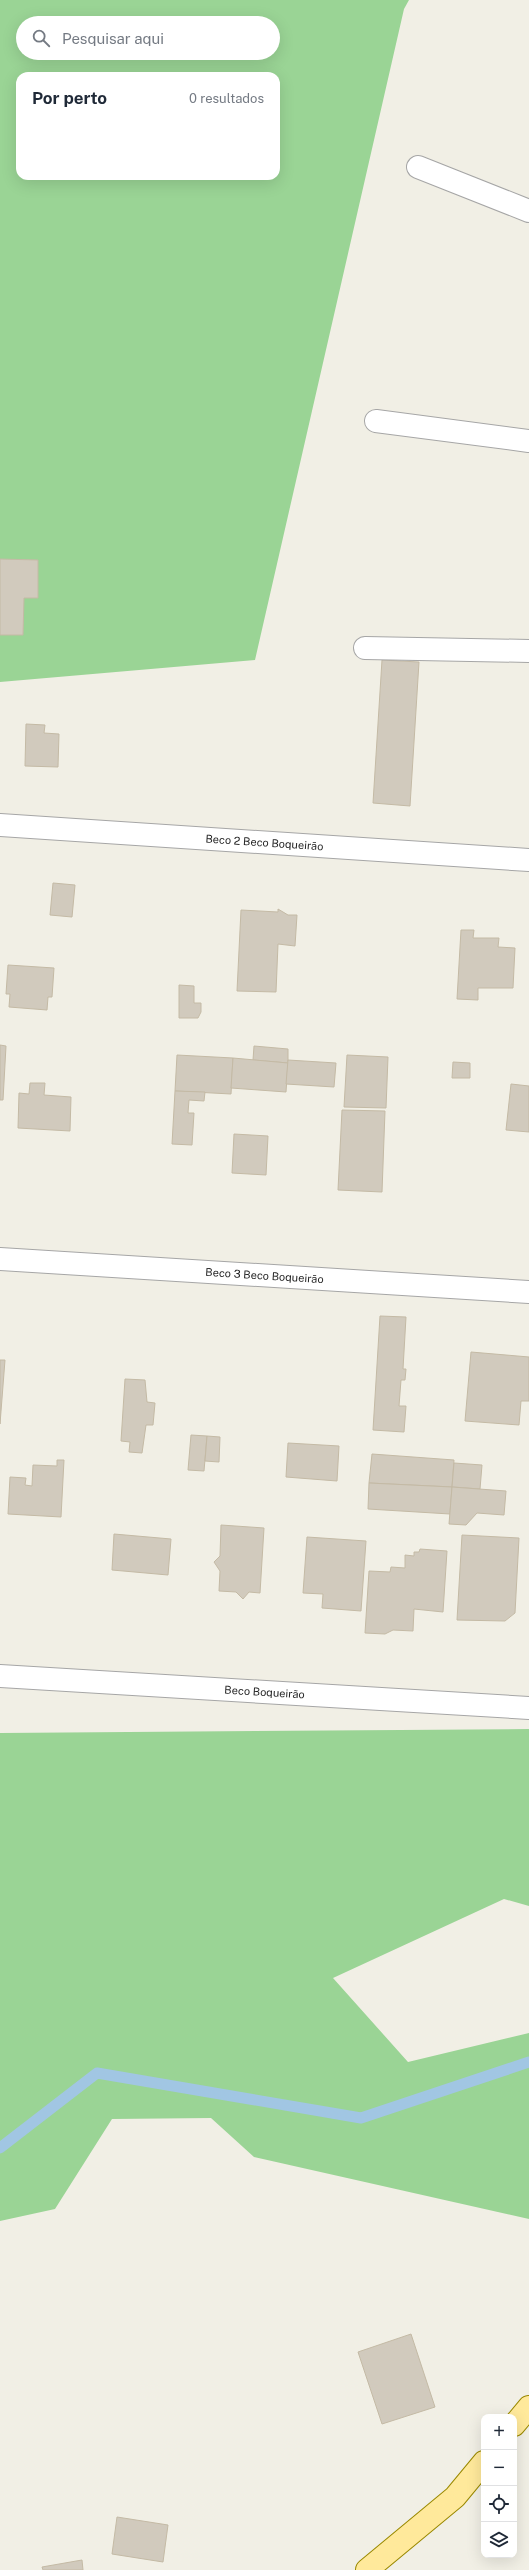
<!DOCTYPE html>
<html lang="pt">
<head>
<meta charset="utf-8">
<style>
	:root { --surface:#fff; --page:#f6f6f7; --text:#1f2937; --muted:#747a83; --line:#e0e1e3 }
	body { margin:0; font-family:"Public Sans",sans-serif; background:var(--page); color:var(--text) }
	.controls { position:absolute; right:12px; bottom:12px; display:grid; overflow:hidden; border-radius:8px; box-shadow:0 4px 16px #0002 }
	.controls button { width:36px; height:36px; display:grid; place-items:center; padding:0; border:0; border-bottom:1px solid var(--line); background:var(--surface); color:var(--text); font:20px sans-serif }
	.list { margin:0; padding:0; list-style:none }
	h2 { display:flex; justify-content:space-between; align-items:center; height:52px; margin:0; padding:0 16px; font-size:17px }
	h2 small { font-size:13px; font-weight:400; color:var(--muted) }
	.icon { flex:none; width:22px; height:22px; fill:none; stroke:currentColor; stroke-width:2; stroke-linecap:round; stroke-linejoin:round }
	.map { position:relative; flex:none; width:529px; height:2570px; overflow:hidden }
	.search { position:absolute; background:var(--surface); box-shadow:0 4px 16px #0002; left:16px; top:16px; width:264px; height:44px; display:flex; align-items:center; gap:10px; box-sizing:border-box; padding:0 14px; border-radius:22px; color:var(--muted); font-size:15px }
	.panel { position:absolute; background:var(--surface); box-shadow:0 4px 16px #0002; left:16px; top:72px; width:264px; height:108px; border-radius:12px }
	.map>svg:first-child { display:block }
	.forest { fill:#9ad495; fill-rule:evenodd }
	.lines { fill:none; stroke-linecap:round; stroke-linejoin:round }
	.stream { stroke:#a1c6e3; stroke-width:11 }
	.building { fill:#d1cabd; stroke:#c4baa5 }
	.minor-casing { stroke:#a6a6a6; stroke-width:24 }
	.major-casing { stroke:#9a8900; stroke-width:24 }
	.minor { stroke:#fff; stroke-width:22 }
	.major { stroke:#ffe99b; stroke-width:22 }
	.labels { text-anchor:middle; stroke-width:3; stroke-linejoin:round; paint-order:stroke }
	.street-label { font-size:11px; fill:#1f1f1f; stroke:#fff }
</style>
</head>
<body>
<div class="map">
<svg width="529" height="2570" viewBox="0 0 529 2570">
	<rect width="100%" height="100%" fill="#f1efe5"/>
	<!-- forest -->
	<g class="forest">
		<path d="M0 0H409L404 9 255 660 0 682ZM23 23H273V53H23ZM20 76H276V176H20Z"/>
		<path d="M529 1729V1906L504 1899 333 1978 408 2062 529 2033V2219L254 2157 211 2118 112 2119 55 2209 0 2221V1733Z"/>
	</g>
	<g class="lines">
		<!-- stream -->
		<path class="stream" d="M0 2148 97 2073 361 2118 529 2062"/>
	</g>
	<!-- building -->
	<g class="building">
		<path d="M0 559 38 560V598H24L23 635H0Z"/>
		<path d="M382 660 419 662 410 806 373 803Z"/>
		<path d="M26 724 45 725 44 733 59 734 58 767 25 766Z"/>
		<path d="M53 883 75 885 72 917 50 915Z"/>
		<path d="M278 909 288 915H297L295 946 278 944 276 992 237 991 241 910 278 912Z"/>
		<path d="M461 930H474L473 938H499L498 947 515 948 513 988H478V1000L457 999Z"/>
		<path d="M8 965 54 968 52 997H48L47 1010 9 1007 10 994H6Z"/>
		<path d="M179 985 194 986V1003H201V1012L198 1018H179Z"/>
		<path d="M0 1045 6 1046 3 1100H0Z"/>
		<path d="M254 1046 288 1049V1063L253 1060Z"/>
		<path d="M177 1055 233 1058 231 1094 175 1091Z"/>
		<path d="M347 1055 388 1057 386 1108 344 1107Z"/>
		<path d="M233 1058 288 1063 286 1092 231 1088Z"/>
		<path d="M288 1060 336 1063 334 1087 286 1084Z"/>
		<path d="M453 1062 470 1063V1078H452Z"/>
		<path d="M30 1083H45L44 1095 71 1097 70 1131 18 1128 19 1093 29 1094Z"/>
		<path d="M511 1084 529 1086V1132L506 1130Z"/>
		<path d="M175 1091 205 1092 204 1101 189 1100 188 1113H194L192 1145 172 1144Z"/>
		<path d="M342 1110 385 1111 382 1192 338 1190Z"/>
		<path d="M234 1134 268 1136 266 1175 232 1173Z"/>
		<path d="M380 1316 406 1317 403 1369H406L405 1380H401L399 1406H406L404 1432 373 1430Z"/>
		<path d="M471 1352 529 1357V1401H521L519 1425 465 1421Z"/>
		<path d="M0 1360H5L0 1424Z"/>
		<path d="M125 1379 145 1380 147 1402 155 1403 153 1425H146L142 1453 129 1452 130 1442 121 1441Z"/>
		<path d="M191 1435 207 1436 204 1471 188 1470Z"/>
		<path d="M207 1436 220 1437 219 1462 205 1461Z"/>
		<path d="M288 1443 339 1446 337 1481 286 1477Z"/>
		<path d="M372 1454 454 1460 452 1487 369 1483Z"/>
		<path d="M57 1460H64L61 1517 8 1514 10 1477 26 1478 25 1485 32 1486 33 1465 57 1466Z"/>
		<path d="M454 1463 482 1465 480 1489 452 1487Z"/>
		<path d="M369 1483 452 1487 450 1514 368 1509Z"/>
		<path d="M452 1487 506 1491 504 1515 477 1513 466 1525 449 1524Z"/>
		<path d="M221 1525 264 1528 260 1593 249 1592 243 1599 236 1592 219 1591 220 1571 214 1562 220 1556Z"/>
		<path d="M114 1534 171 1539 168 1575 112 1570Z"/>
		<path d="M462 1535 519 1538 515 1613 505 1621 457 1620Z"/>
		<path d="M307 1537 366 1541 361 1611 322 1608 323 1594 303 1593Z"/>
		<path d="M420 1549 447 1551 443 1612 414 1609 413 1631 393 1630 385 1634 365 1633 369 1571 390 1572 391 1567 405 1568V1555L414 1556V1552H419Z"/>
		<path d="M411 2334 435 2407 382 2424 358 2352Z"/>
		<path d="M117 2517 168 2525 163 2562 112 2554Z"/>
		<path d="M82 2560 83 2570H43L42 2567Z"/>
	</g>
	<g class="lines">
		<!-- minor casing -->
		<g class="minor-casing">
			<g id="minor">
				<path d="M418 167 529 211"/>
				<path d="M376 421 529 441"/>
				<path d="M365 648 529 651"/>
				<path id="s1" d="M0 825 529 860"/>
				<path id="s2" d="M0 1259 529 1292"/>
				<path id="s3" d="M0 1676 529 1708"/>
			</g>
		</g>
		<!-- major casing -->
		<g class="major-casing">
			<g id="major">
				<path d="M514 2425 529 2407"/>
				<path d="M367 2570 455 2497 484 2462"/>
			</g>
		</g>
		<!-- minor -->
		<use href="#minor" class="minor"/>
		<!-- major -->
		<use href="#major" class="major"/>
	</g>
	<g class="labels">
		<!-- street labels -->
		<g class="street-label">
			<text dy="4" stroke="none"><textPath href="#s1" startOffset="265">Beco 2 Beco Boqueirão</textPath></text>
			<text dy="4" stroke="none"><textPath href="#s2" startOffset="265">Beco 3 Beco Boqueirão</textPath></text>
			<text dy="4" stroke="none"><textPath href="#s3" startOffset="265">Beco Boqueirão</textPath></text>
		</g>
	</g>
</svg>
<div class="controls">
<button>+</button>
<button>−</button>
<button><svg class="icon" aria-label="locate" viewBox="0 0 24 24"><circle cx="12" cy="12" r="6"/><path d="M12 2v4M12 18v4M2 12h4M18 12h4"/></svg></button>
<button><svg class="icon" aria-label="layers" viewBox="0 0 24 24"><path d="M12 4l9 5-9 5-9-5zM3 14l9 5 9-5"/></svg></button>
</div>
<div class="search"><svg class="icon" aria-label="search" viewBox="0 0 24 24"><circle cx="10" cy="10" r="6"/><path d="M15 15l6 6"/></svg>Pesquisar aqui</div>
<section class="panel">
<h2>Por perto<small>0 resultados</small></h2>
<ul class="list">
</ul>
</section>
</div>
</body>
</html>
